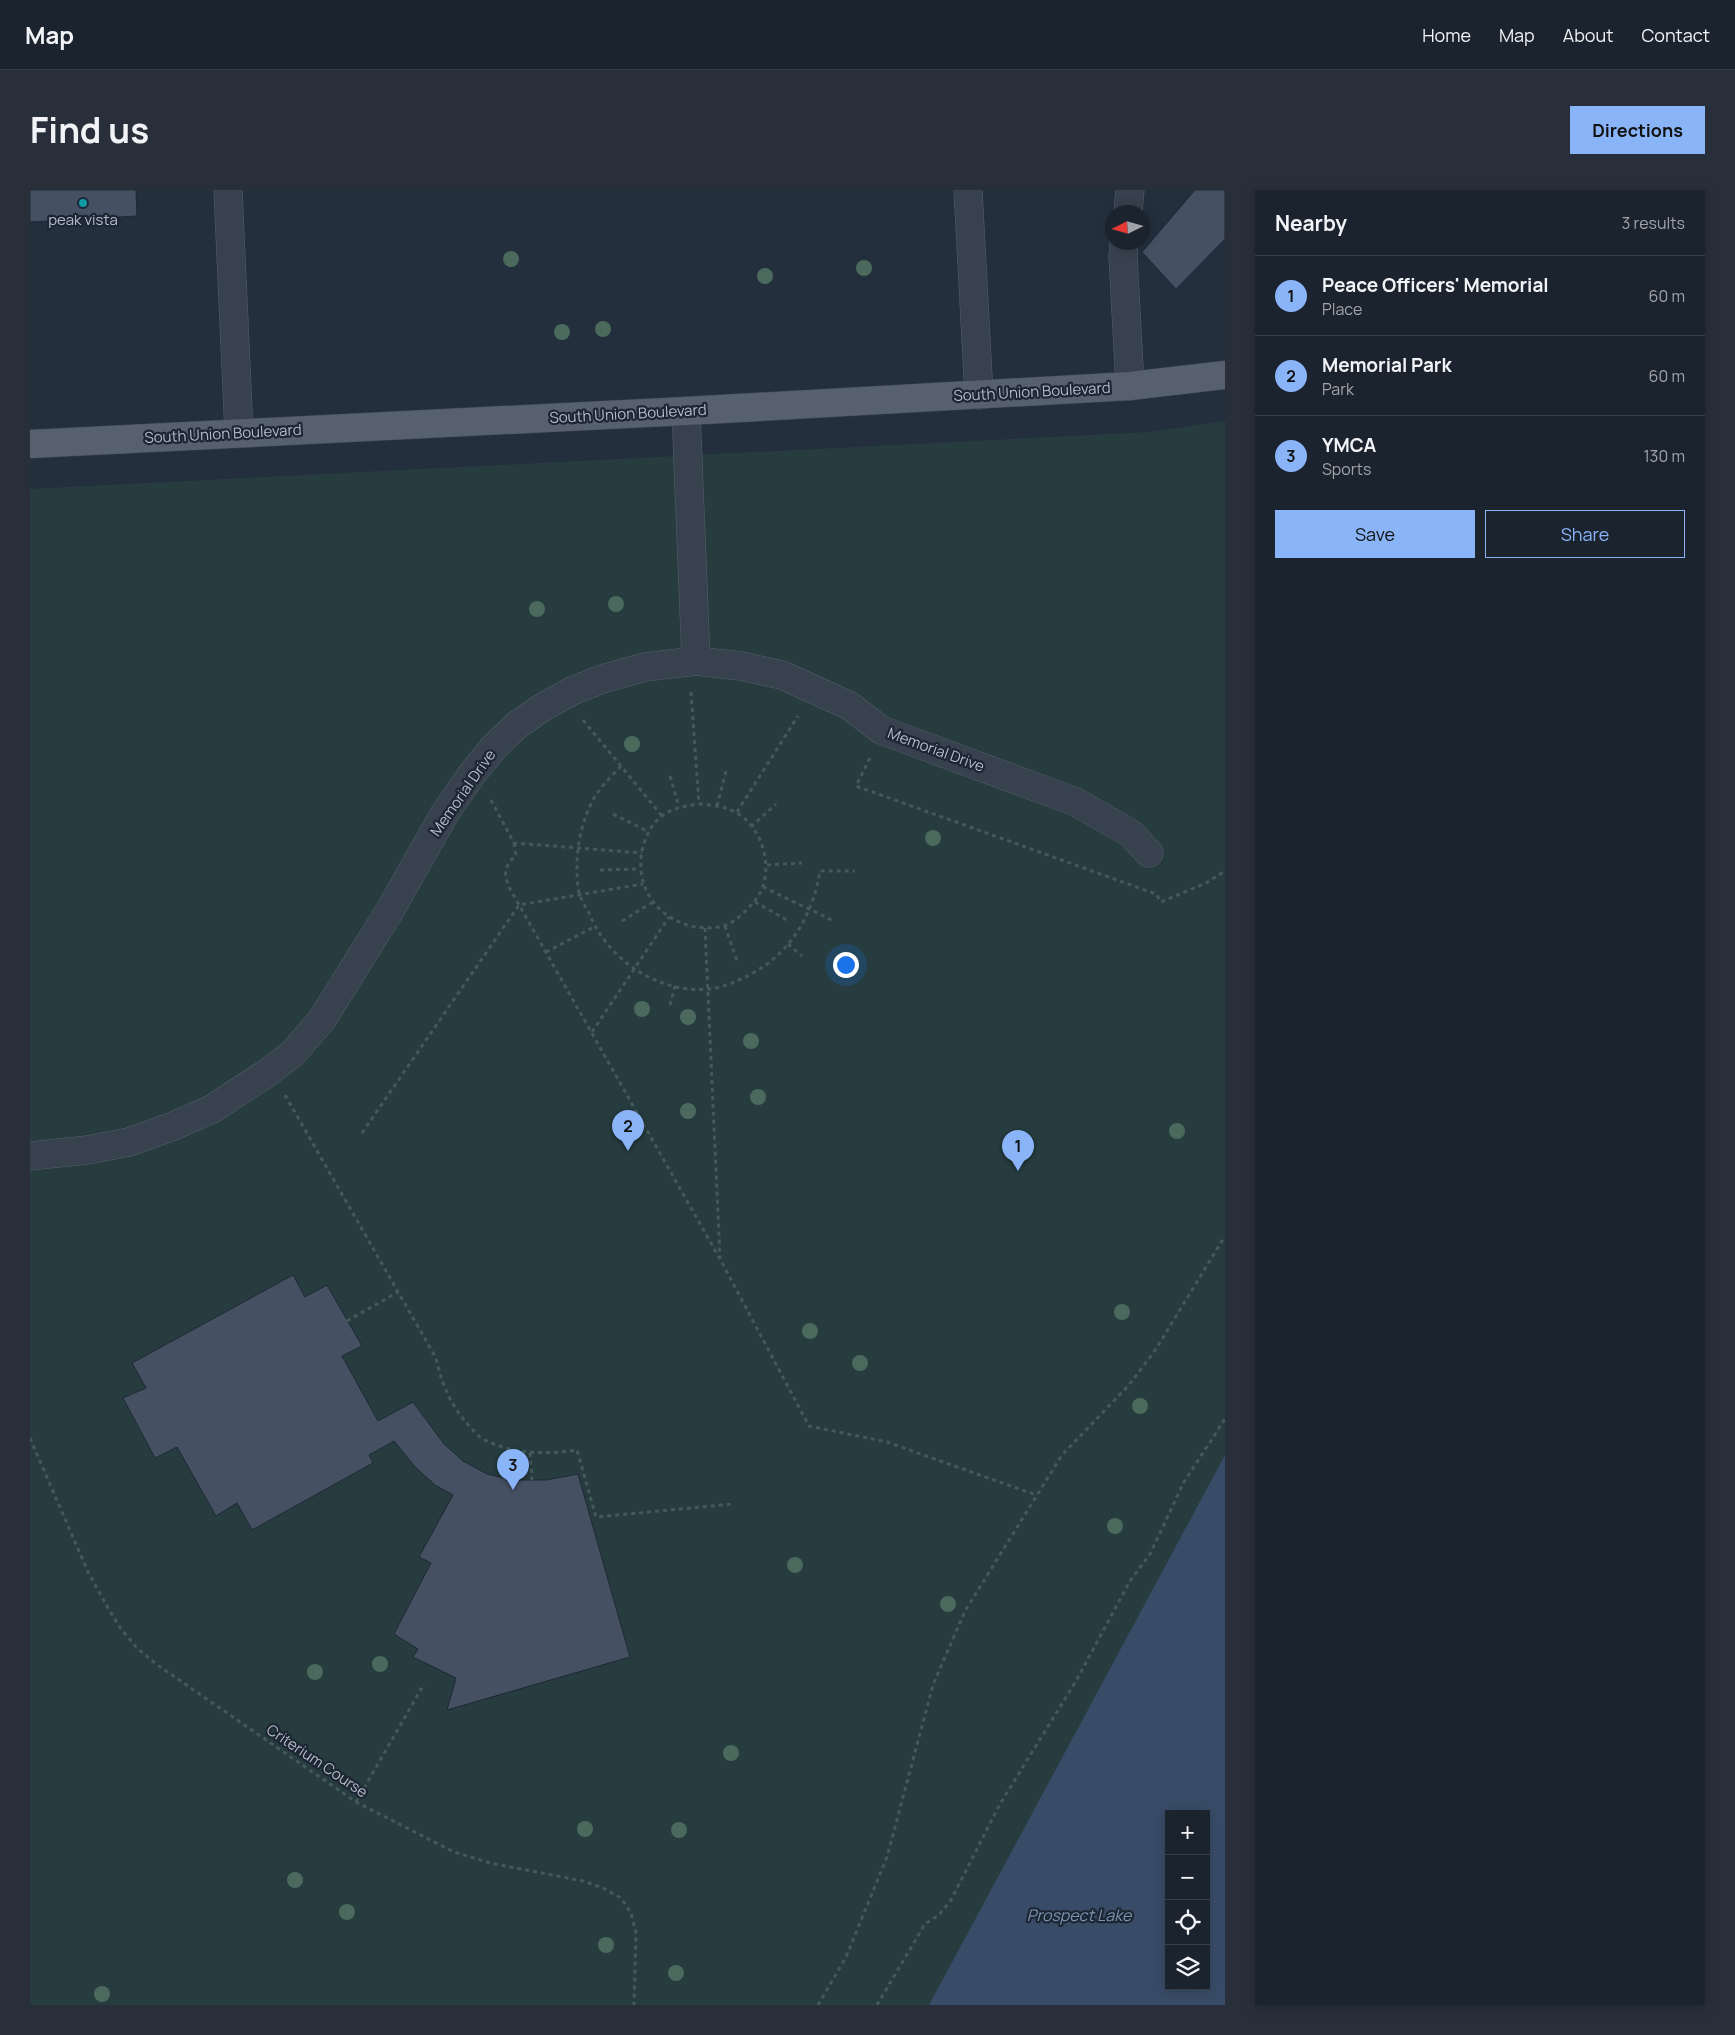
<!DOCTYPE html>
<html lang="en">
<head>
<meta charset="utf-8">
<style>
	:root { --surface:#1b232e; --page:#282f3a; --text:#f1f3f6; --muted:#a0a4aa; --line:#39404a; --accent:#8ab4f8 }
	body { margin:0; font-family:Manrope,sans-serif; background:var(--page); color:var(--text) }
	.controls { position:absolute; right:15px; bottom:15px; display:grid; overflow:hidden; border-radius:0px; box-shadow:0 2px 12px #0003 }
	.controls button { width:45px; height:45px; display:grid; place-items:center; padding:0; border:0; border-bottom:1px solid var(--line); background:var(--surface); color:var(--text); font:25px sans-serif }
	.compass { position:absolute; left:1075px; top:15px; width:45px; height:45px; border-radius:50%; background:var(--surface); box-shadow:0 2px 12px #0003; rotate:265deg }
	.you { position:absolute; left:815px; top:774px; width:18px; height:18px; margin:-12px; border:4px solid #fff; border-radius:50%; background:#1a73e8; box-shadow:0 0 0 8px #1a73e833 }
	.badge { display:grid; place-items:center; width:32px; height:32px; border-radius:50%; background:var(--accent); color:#111; font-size:16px; font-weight:700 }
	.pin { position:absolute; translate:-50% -41px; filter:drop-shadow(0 1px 2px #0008) }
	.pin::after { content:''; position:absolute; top:26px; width:18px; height:15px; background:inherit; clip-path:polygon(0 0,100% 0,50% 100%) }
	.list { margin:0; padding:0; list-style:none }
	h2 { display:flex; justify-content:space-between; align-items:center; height:65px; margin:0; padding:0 20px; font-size:21px }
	h2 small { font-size:16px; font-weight:400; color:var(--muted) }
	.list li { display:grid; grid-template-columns:32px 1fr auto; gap:15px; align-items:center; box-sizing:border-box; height:80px; padding:0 20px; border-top:1px solid var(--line) }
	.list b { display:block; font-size:19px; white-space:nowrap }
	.list p { margin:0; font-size:16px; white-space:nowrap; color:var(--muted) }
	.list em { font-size:16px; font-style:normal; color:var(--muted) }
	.actions { display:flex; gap:10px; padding:15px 20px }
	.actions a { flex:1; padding:11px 0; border:1px solid var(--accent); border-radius:0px; text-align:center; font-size:18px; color:var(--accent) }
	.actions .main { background:var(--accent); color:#111 }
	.icon { flex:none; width:28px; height:28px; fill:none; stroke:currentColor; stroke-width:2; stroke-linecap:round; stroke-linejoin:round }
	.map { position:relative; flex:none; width:1195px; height:1815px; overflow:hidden; border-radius:0px }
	header { display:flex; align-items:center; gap:30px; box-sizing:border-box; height:70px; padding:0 25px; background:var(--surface); border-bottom:1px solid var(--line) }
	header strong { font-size:24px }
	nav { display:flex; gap:28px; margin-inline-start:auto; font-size:18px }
	.intro { display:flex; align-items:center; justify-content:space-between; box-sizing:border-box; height:120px; padding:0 30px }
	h1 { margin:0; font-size:35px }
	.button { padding:12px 22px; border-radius:0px; background:var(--accent); color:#111; font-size:18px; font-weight:700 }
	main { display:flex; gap:30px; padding:0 30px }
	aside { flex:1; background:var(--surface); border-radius:0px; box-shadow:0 2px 12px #0003 }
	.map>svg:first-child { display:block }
	.green { fill:#263c3f; fill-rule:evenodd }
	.water { fill:#394c67; fill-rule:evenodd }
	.building { fill:#455162; stroke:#1f2835 }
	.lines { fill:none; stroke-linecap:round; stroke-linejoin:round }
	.minor-casing { stroke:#565f6c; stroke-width:29 }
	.major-casing { stroke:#414a57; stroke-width:29 }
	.path { stroke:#44595c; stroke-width:3; stroke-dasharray:4 4; stroke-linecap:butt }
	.minor { stroke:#38414e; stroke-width:28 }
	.major { stroke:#56606e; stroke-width:28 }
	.tree { fill:#4b6a5d }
	.culture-dot { fill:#0f9aa8; stroke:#1d2633; stroke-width:2 }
	.labels { text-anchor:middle; stroke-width:4.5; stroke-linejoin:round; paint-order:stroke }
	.poi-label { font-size:15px; fill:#b4bcc9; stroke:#1d2633 }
	.street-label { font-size:15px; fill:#b4bcc9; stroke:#1d2633 }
	.water-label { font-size:16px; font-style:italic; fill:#7c92b1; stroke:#1d2633 }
</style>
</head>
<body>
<header>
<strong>Map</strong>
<nav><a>Home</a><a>Map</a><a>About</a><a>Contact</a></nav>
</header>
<div class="intro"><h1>Find us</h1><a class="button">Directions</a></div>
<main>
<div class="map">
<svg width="1195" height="1815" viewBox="0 0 1195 1815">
	<rect width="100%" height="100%" fill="#242f3e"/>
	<!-- green -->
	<path class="green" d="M1195 231V1815H0V299L1118 242ZM1139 1624H1176V1796H1139Z"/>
	<!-- water -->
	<path class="water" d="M1195 1265V1815H899ZM1139 1624H1176V1796H1139Z"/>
	<!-- building -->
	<g class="building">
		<path d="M0 0H106L107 26 0 32Z"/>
		<path d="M1165 0H1195V49L1146 99 1112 62Z"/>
		<path d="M263 1085 275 1107 297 1095 332 1156 312 1166 348 1231 383 1212 414 1254 433 1271 457 1284 483 1290H516L548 1284 600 1467 417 1520 426 1488 383 1467 388 1459 364 1444 401 1373 389 1367 423 1305 405 1295 385 1277 364 1251 339 1265 343 1273 222 1340 207 1313 186 1326 147 1257 125 1268 93 1208 116 1198 102 1173Z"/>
	</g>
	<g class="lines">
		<!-- minor casing -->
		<g class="minor-casing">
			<g id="minor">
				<path d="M198 0 209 243"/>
				<path d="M938 0 949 205"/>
				<path d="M1098 22 1100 0"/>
				<path d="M1094 52 1093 66 1100 196"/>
				<path d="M656 221 666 471"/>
				<path d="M0 966 57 960 99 952 141 937 182 919 237 883 262 864 291 831 359 722 415 623 442 584 464 557 487 535 513 517 542 501 572 489 615 477 666 471 711 476 752 485 820 516 851 540 1046 612 1100 643 1119 663"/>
			</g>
		</g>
		<!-- major casing -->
		<g class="major-casing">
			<path id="major" d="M0 254 656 221 1100 196 1195 185"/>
		</g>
		<!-- path -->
		<g class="path">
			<path d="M661 502 669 614"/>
			<path d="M553 530 632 626"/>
			<path d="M840 568 826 596 1126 704 1131 712 1176 693 1195 681"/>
			<path d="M591 576C580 588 568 599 561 614 548 641 544 673 549 703 551 710 556 717 559 723 577 769 628 804 679 799 696 797 713 789 728 780 764 758 783 722 790 681H825"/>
			<path d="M640 586 649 617"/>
			<path d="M461 610 484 653 612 663"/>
			<path d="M669 614C681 615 694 616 705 622 736 638 747 689 722 714 715 722 706 731 696 735 688 739 675 738 666 737 627 730 603 696 613 656 617 644 622 633 633 625 643 618 656 616 669 614Z"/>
			<path d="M687 616 696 581"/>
			<path d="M707 622 768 526"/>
			<path d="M583 624 617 641"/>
			<path d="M721 637 746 614"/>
			<path d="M484 653 486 665C474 677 473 683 480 699L690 1069 779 1236 857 1252 1006 1305"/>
			<path d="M737 675 772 673"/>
			<path d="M570 680 610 679"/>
			<path d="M733 697 804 731"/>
			<path d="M725 712 757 730"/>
			<path d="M592 731 623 712"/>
			<path d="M695 736 708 774"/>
			<path d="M675 738 690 1068"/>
			<path d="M758 754 772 766"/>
			<path d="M516 762 564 737"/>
			<path d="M640 815 645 796"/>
			<path d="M562 842 639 727"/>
			<path d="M255 905 406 1168C412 1196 422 1218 442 1239 445 1242 449 1247 453 1249 482 1264 515 1265 547 1260L566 1327 702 1314"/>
			<path d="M332 943 489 715 613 694"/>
			<path d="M317 1131 368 1102"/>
			<path d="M0 1248 58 1382 78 1418 91 1439 107 1458 126 1474 326 1612 424 1662 460 1673 553 1691 573 1698 591 1708 601 1723 606 1743 604 1815"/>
			<path d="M500 1263 502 1290"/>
			<path d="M326 1612 394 1494"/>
			<path d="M788 1815 816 1767 857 1667 903 1495 935 1421 1032 1265 1099 1195 1126 1159 1195 1046"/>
			<path d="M847 1815 895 1734 909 1725 921 1710 970 1614 1046 1491 1100 1391 1120 1364 1154 1292 1195 1229"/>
		</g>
		<!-- minor -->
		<use href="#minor" class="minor"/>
		<!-- major -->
		<use href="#major" class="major"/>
	</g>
	<!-- trees -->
	<g class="tree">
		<circle cx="481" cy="69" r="8"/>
		<circle cx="834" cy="78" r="8"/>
		<circle cx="735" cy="86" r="8"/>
		<circle cx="573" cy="139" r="8"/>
		<circle cx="532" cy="142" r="8"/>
		<circle cx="586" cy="414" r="8"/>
		<circle cx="507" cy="419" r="8"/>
		<circle cx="602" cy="554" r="8"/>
		<circle cx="903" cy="648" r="8"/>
		<circle cx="612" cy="819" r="8"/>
		<circle cx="658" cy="827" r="8"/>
		<circle cx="721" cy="851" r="8"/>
		<circle cx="728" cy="907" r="8"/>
		<circle cx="658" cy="921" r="8"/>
		<circle cx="1147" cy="941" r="8"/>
		<circle cx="1092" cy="1122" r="8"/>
		<circle cx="780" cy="1141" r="8"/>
		<circle cx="830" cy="1173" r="8"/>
		<circle cx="1110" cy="1216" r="8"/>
		<circle cx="1085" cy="1336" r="8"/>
		<circle cx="765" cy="1375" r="8"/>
		<circle cx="918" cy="1414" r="8"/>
		<circle cx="350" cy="1474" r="8"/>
		<circle cx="285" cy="1482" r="8"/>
		<circle cx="701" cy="1563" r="8"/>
		<circle cx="555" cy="1639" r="8"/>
		<circle cx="649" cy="1640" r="8"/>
		<circle cx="265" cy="1690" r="8"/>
		<circle cx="317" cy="1722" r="8"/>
		<circle cx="576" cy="1755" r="8"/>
		<circle cx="646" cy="1783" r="8"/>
		<circle cx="72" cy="1804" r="8"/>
	</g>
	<!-- markers -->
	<circle class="culture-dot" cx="53" cy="13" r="5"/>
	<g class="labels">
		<!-- poi labels -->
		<g class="poi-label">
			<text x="53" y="35">peak vista</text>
		</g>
		<!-- street labels -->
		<g class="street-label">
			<text transform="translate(1002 202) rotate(-3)" y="5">South Union Boulevard</text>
			<text transform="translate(598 224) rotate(-3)" y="5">South Union Boulevard</text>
			<text transform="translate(193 244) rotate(-3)" y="5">South Union Boulevard</text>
			<text transform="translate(906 560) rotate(20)" y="5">Memorial Drive</text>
			<text transform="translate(433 603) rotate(-55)" y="5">Memorial Drive</text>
			<text transform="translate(287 1571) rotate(34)" y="5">Criterium Course</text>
		</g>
		<!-- water labels -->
		<g class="water-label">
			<text x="1049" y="1731">Prospect Lake</text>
		</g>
	</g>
</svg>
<div class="controls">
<button>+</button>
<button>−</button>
<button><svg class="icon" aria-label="locate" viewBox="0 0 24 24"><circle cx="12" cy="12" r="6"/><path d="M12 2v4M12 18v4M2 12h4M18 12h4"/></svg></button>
<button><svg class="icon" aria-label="layers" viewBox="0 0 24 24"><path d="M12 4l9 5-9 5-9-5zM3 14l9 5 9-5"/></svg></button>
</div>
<svg class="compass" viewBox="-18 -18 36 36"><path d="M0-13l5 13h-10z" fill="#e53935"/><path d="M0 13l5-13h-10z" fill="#a0a4aa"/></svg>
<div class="you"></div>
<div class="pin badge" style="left:988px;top:981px">1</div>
<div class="pin badge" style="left:598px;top:961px">2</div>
<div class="pin badge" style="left:483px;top:1300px">3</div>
</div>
<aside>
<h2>Nearby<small>3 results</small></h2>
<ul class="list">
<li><span class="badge">1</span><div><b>Peace Officers' Memorial</b><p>Place</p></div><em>60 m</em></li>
<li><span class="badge">2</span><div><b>Memorial Park</b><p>Park</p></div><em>60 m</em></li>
<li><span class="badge">3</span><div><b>YMCA</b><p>Sports</p></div><em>130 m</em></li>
</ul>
<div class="actions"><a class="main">Save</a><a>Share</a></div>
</aside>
</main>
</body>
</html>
